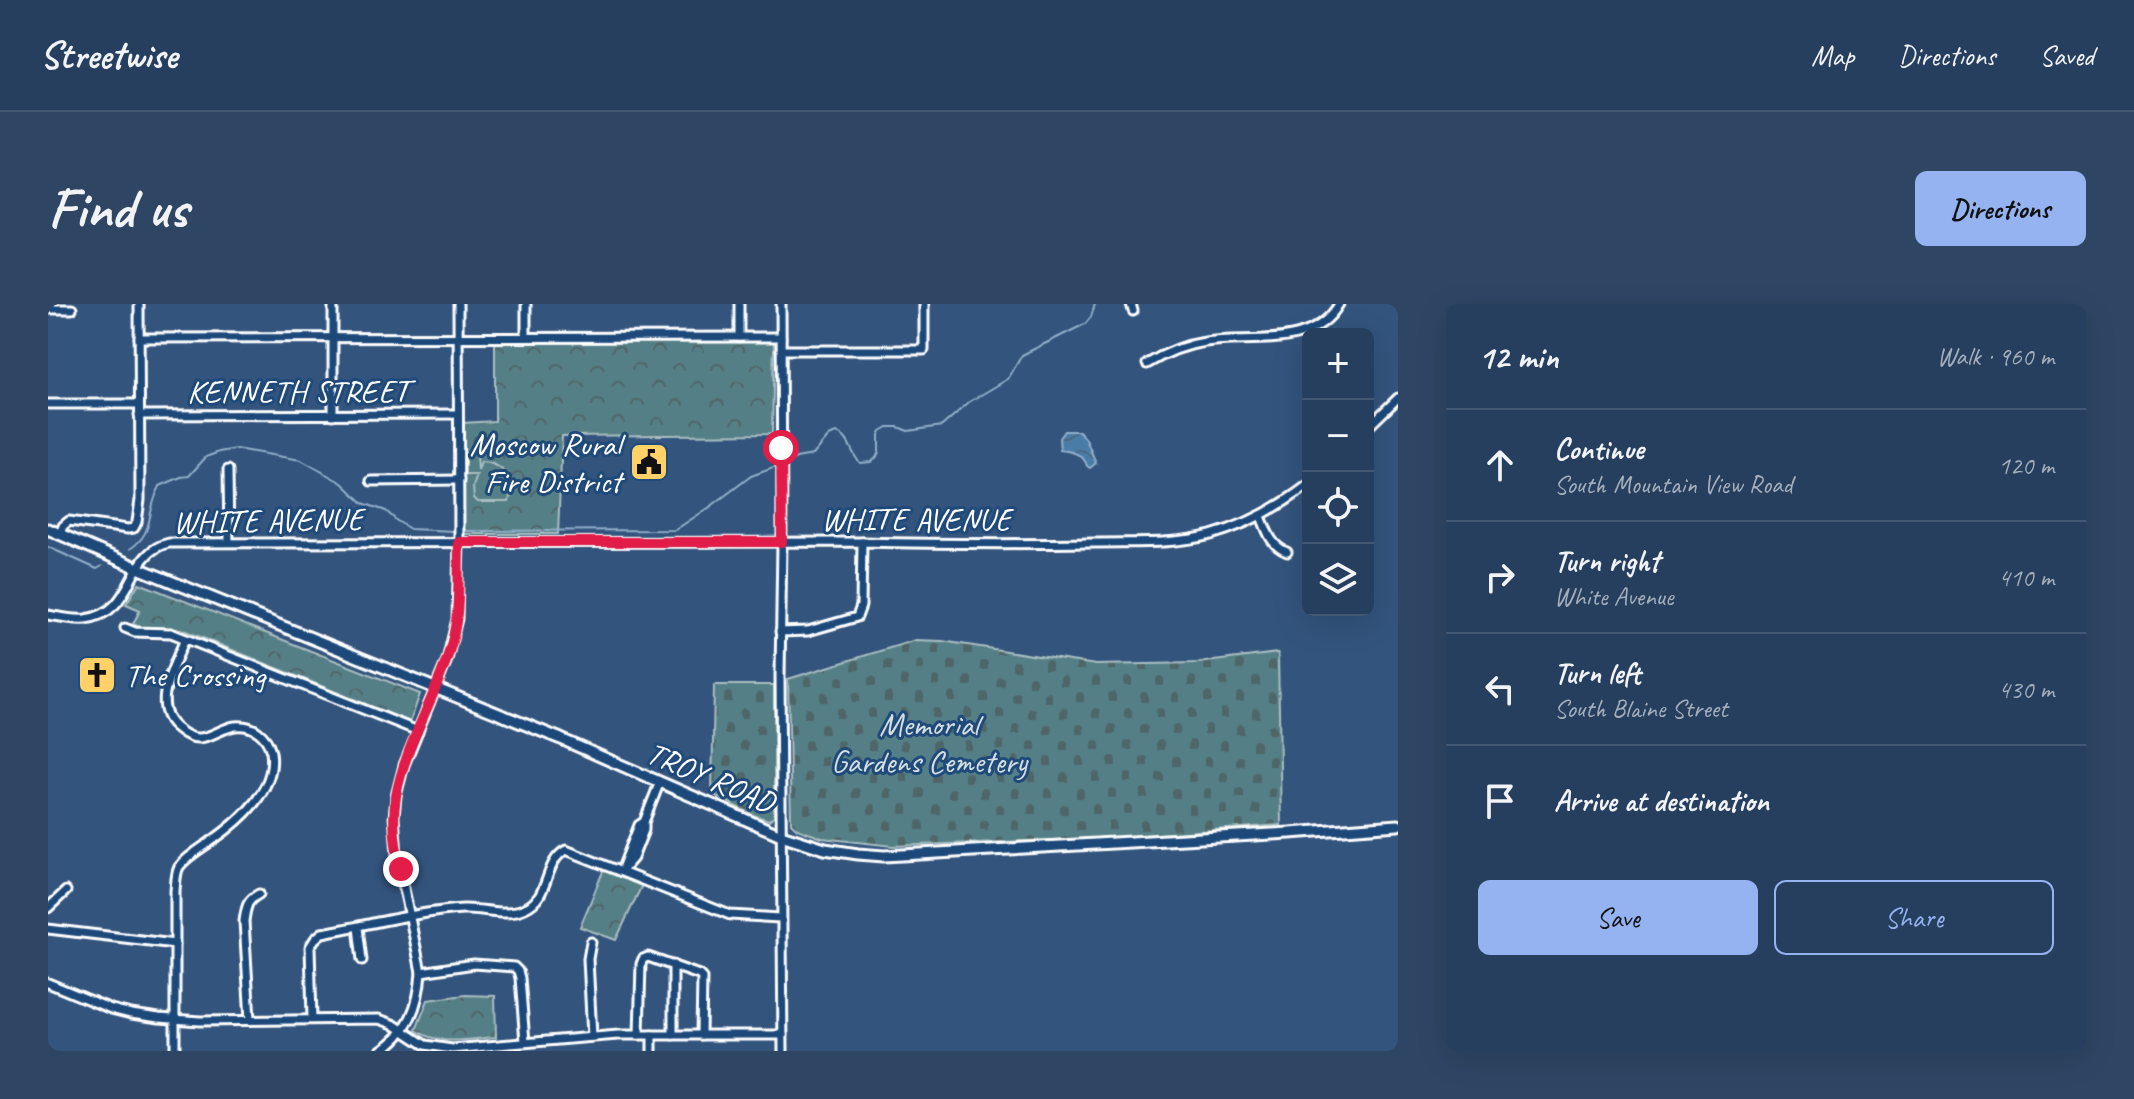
<!DOCTYPE html>
<html lang="en">
<head>
<meta charset="utf-8">
<style>
	:root { --surface:#263f5e; --page:#2e4664; --text:#f1f3f6; --muted:#a4afbc; --line:#425873; --accent:#95b2f1 }
	body { margin:0; font-family:Caveat,sans-serif; background:var(--page); color:var(--text) }
	.controls { position:absolute; right:24px; top:24px; display:grid; overflow:hidden; border-radius:12px; box-shadow:0 8px 32px #0002 }
	.controls button { width:72px; height:72px; display:grid; place-items:center; padding:0; border:0; border-bottom:2px solid var(--line); background:var(--surface); color:var(--text); font:40px sans-serif }
	.stop { position:absolute; width:24px; height:24px; margin:-18px; border:6px solid #e11d48; border-radius:50%; background:#fff }
	.stop.end { background:#e11d48; border-color:#fff; box-shadow:0 2px 8px #0008 }
	.list { margin:0; padding:0; list-style:none }
	h2 { display:flex; justify-content:space-between; align-items:center; height:104px; margin:0; padding:0 32px; font-size:34px }
	h2 small { font-size:26px; font-weight:400; color:var(--muted) }
	.list li { display:grid; grid-template-columns:52px 1fr auto; gap:24px; align-items:center; box-sizing:border-box; height:112px; padding:0 32px; border-top:2px solid var(--line) }
	.list b { display:block; font-size:30px; white-space:nowrap }
	.list p { margin:0; font-size:26px; white-space:nowrap; color:var(--muted) }
	.list em { font-size:26px; font-style:normal; color:var(--muted) }
	.actions { display:flex; gap:16px; padding:24px 32px }
	.actions a { flex:1; padding:18px 0; border:2px solid var(--accent); border-radius:12px; text-align:center; font-size:28px; color:var(--accent) }
	.actions .main { background:var(--accent); color:#111 }
	.icon { flex:none; width:44px; height:44px; fill:none; stroke:currentColor; stroke-width:2; stroke-linecap:round; stroke-linejoin:round }
	.map { position:relative; flex:none; width:1350px; height:747px; overflow:hidden; border-radius:12px }
	header { display:flex; align-items:center; gap:48px; box-sizing:border-box; height:112px; padding:0 40px; background:var(--surface); border-bottom:2px solid var(--line) }
	header strong { font-size:38px }
	nav { display:flex; gap:44px; margin-inline-start:auto; font-size:28px }
	.intro { display:flex; align-items:center; justify-content:space-between; box-sizing:border-box; height:192px; padding:0 48px }
	h1 { margin:0; font-size:56px }
	.button { padding:20px 36px; border-radius:12px; background:var(--accent); color:#111; font-size:28px; font-weight:700 }
	main { display:flex; gap:48px; padding:0 48px }
	aside { flex:1; background:var(--surface); border-radius:12px; box-shadow:0 8px 32px #0002 }
	.map>svg:first-child { display:block }
	.forest { fill:url(#forest-crowns); stroke:#aabfc2; stroke-width:2 }
	.cemetery { fill:url(#cemetery-stones); stroke:#aabfc2; stroke-width:2 }
	.pitch { fill:#547f86; stroke:#aabfc2; stroke-width:2 }
	.water { fill:url(#water-waves); stroke:#92b0ca; stroke-width:2 }
	.lines { fill:none; stroke-linecap:round; stroke-linejoin:round }
	.stream { stroke:#92b0ca; stroke-width:2 }
	.minor-casing { stroke:#fff; stroke-width:13 }
	.major-casing { stroke:#fff; stroke-width:15 }
	.minor { stroke:#1f4a7a; stroke-width:7 }
	.major { stroke:#1f4a7a; stroke-width:9 }
	.route { stroke:#e11d48; stroke-width:10 }
	.labels { text-anchor:middle; stroke-width:6; stroke-linejoin:round; paint-order:stroke }
	.street-label { font-size:32px; fill:#fff; stroke:#1f4a7a }
	.poi-label { font-size:32px; fill:#fff; stroke:#1f4a7a; text-anchor:end }
	.park-label { font-size:32px; fill:#d4dfe1; stroke:#1f4a7a }
</style>
</head>
<body>
<header>
<strong>Streetwise</strong>
<nav><a>Map</a><a>Directions</a><a>Saved</a></nav>
</header>
<div class="intro"><h1>Find us</h1><a class="button">Directions</a></div>
<main>
<div class="map">
<svg width="1350" height="747" viewBox="0 0 1350 747">
	<defs>
		<pattern id="forest-crowns" width="20" height="18" patternUnits="userSpaceOnUse" patternTransform="scale(2)"><rect width="20" height="18" fill="#547f86"/><path d="M2 6a3 3 0 1 1 6 0M12 15a3 3 0 1 1 6 0" fill="none" stroke="#506669"/></pattern>
		<pattern id="cemetery-stones" width="16" height="16" patternUnits="userSpaceOnUse" patternTransform="scale(2)"><rect width="16" height="16" fill="#547f86"/><path d="M2 7V4a2 2 0 0 1 4 0v3zM10 15v-3a2 2 0 0 1 4 0v3z" fill="#506669"/></pattern>
		<pattern id="water-waves" width="16" height="10" patternUnits="userSpaceOnUse" patternTransform="scale(2)"><rect width="16" height="10" fill="#4a7ca7"/><path d="M0 5q4-4 8 0t8 0" fill="none" stroke="#4b667e"/></pattern>
	</defs>
	<rect width="100%" height="100%" fill="#33547d"/>
	<filter id="ink" filterUnits="userSpaceOnUse"><feTurbulence type="fractalNoise" baseFrequency=".0125" numOctaves="2"/><feDisplacementMap in="SourceGraphic" scale="16" xChannelSelector="R" yChannelSelector="G"/><feConvolveMatrix kernelMatrix="1 2 1 2 8 2 1 2 1" color-interpolation-filters="sRGB"/></filter>
	<g filter="url(#ink)">
		<!-- forest -->
		<g class="forest">
			<path d="M726 37 724 130 514 132 510 230H416L414 119 447 117V38Z"/>
			<path d="M91 279 372 390 362 418 133 325H98L85 320 92 306 78 300Z"/>
			<path d="M556 565 594 581 568 636 532 623Z"/>
			<path d="M417 691 447 692 448 733C421 735 391 743 368 726L380 696Z"/>
		</g>
		<!-- cemetery -->
		<g class="cemetery">
			<path d="M868 336 894 337 1048 361 1150 359 1230 349 1233 521 1057 534 845 542 774 534 749 525 743 519 740 375Z"/>
			<path d="M666 381H726V512L721 516 705 511 664 490Z"/>
		</g>
		<!-- pitch -->
		<path class="pitch" d="M417 149H429L430 167 433 158C456 159 467 176 461 198H430L426 194 425 183 429 171H417Z"/>
		<!-- water -->
		<path class="water" d="M1016 127H1031L1038 135 1048 159 1042 164 1039 162C1036 150 1024 147 1012 146L1011 134Z"/>
		<g class="lines">
			<!-- stream -->
			<g class="stream">
				<path d="M737 160 748 154 765 151 781 132 788 129C803 133 802 149 812 159L823 158 828 154 831 148V131L833 127 840 123H850L860 127 894 122 921 98 960 75 974 51 1037 20 1043 13 1047 0"/>
				<path d="M413 227 627 226 662 203 703 172 731 162"/>
				<path d="M0 243 49 265 54 262"/>
				<path d="M82 245C104 230 99 216 107 194 108 189 111 186 112 182L133 173 141 172 158 153 171 148 188 145 253 156 294 179 315 199 338 207 349 217 362 225 406 227"/>
			</g>
			<!-- minor casing -->
			<g class="minor-casing">
				<g id="minor">
					<path d="M285 0V111"/>
					<path d="M478 0V33"/>
					<path d="M733 0 734 238 732 372 735 747"/>
					<path d="M1083 0 1085 7"/>
					<path d="M0 5H24"/>
					<path d="M691 33V0"/>
					<path d="M91 34 733 33"/>
					<path d="M733 46H876V0"/>
					<path d="M1099 60C1117 49 1136 41 1157 38 1202 31 1264 47 1291 0"/>
					<path d="M0 100H91"/>
					<path d="M91 111 409 110"/>
					<path d="M1320 123 1350 94"/>
					<path d="M180 166 181 238"/>
					<path d="M323 177 411 176"/>
					<path d="M1213 212C1219 227 1223 242 1239 248"/>
					<path d="M12 230 15 222 21 217 80 225 86 224 89 218 92 196 91 0"/>
					<path d="M0 311C12 313 25 316 37 315 89 309 77 248 121 239L814 238C892 240 969 240 1047 239 1085 238 1125 241 1163 231 1199 221 1230 204 1260 181"/>
					<path d="M77 324 87 328 123 329 370 427"/>
					<path d="M732 328 760 327 809 313 813 302 814 238"/>
					<path d="M575 562 591 521 596 518"/>
					<path d="M574 567 585 554 596 526V518L611 480"/>
					<path d="M0 604 18 587"/>
					<path d="M310 623 314 656"/>
					<path d="M0 625 127 640"/>
					<path d="M543 638 540 655 544 733"/>
					<path d="M373 668 426 660 466 663 470 667 472 674 477 738"/>
					<path d="M0 679 63 705 83 710 111 714 152 717 331 715 345 720 377 741 404 745 570 731H735"/>
					<path d="M264 715 262 643 267 635 274 629C321 621 368 608 415 605 435 604 459 613 477 604 503 593 495 558 518 546L682 611 732 614"/>
					<path d="M202 716 196 617C198 603 199 596 211 590"/>
					<path d="M591 731 593 660 595 655 600 653 651 671 654 674 653 731"/>
					<path d="M625 731V661"/>
					<path d="M127 746V587C128 579 127 571 131 563 139 552 154 544 165 536 192 517 229 486 223 448 219 431 205 420 187 422 174 424 164 433 152 434 143 435 136 430 130 425 100 403 127 361 137 335"/>
					<path d="M332 747C361 729 371 701 373 668L349 550 346 513 348 492 356 461 399 356 409 315 411 238 410 0"/>
					<path d="M604 747V731"/>
				</g>
			</g>
			<!-- major casing -->
			<g class="major-casing">
				<path id="major" d="M0 225 90 264 513 435 733 531 777 545 810 550 836 552 1242 529 1350 521"/>
			</g>
			<!-- minor -->
			<use href="#minor" class="minor"/>
			<!-- major -->
			<use href="#major" class="major"/>
		</g>
	</g>
	<g class="lines" filter="url(#ink)">
		<!-- route -->
		<path class="route" d="M353 565C347 542 344 516 348 492 357 442 386 397 401 348 413 312 410 275 411 238H734L733 144"/>
	</g>
	<!-- icons -->
	<defs>
		<g id="civic-square" transform="scale(2)"><rect x="-9" y="-9" width="18" height="18" rx="4" fill="#ffd166" stroke="#1f4a7a"/><path d="M-.6-6.5H3V-4.5H.6V-3L4-1V1h2V6H-6V1h2V-1L-.6-3ZM-1.2 2.5V6h2.4V2.5Z" fill="#111"/></g>
		<g id="church-square" transform="scale(2)"><rect x="-9" y="-9" width="18" height="18" rx="4" fill="#ffd166" stroke="#1f4a7a"/><path d="M-1.2-6h2.4v3.5h3.3v2.4h-3.3V6h-2.4V-.1h-3.3v-2.4h3.3Z" fill="#111"/></g>
	</defs>
	<g fill-rule="evenodd">
		<use href="#civic-square" x="601" y="158"/>
		<use href="#church-square" x="49" y="371"/>
	</g>
	<g class="labels">
		<!-- street labels -->
		<g class="street-label">
			<text x="250" y="98">KENNETH STREET</text>
			<text x="868" y="226">WHITE AVENUE</text>
			<text transform="translate(220 216) rotate(-1)" y="11">WHITE AVENUE</text>
			<text transform="translate(663 473) rotate(23)" y="11">TROY ROAD</text>
		</g>
		<!-- poi labels -->
		<g class="poi-label">
			<text x="573" y="151">Moscow Rural<tspan x="573" dy="37">Fire District</tspan></text>
			<text x="77" y="382" text-anchor="start">The Crossing</text>
		</g>
		<!-- park labels -->
		<g class="park-label">
			<text x="881" y="431">Memorial<tspan x="881" dy="37">Gardens Cemetery</tspan></text>
		</g>
	</g>
</svg>
<div class="controls">
<button>+</button>
<button>−</button>
<button><svg class="icon" aria-label="locate" viewBox="0 0 24 24"><circle cx="12" cy="12" r="6"/><path d="M12 2v4M12 18v4M2 12h4M18 12h4"/></svg></button>
<button><svg class="icon" aria-label="layers" viewBox="0 0 24 24"><path d="M12 4l9 5-9 5-9-5zM3 14l9 5 9-5"/></svg></button>
</div>
<div class="stop" style="left:733px;top:144px"></div>
<div class="stop end" style="left:353px;top:565px"></div>
</div>
<aside>
<h2>12 min<small>Walk · 960 m</small></h2>
<ul class="list">
<li><svg class="icon" aria-label="ahead" viewBox="0 0 24 24"><path d="M12 20V5M6 11l6-6 6 6"/></svg><div><b>Continue</b><p>South Mountain View Road</p></div><em>120 m</em></li>
<li><svg class="icon" aria-label="right" viewBox="0 0 24 24"><path d="M7 20v-9h11M14 6l5 5-5 5"/></svg><div><b>Turn right</b><p>White Avenue</p></div><em>410 m</em></li>
<li><svg class="icon" aria-label="left" viewBox="0 0 24 24"><path d="M17 20v-9H6M10 6l-5 5 5 5"/></svg><div><b>Turn left</b><p>South Blaine Street</p></div><em>430 m</em></li>
<li><svg class="icon" aria-label="arrive" viewBox="0 0 24 24"><path d="M6 21V4h12l-3 4 3 4H6"/></svg><div><b>Arrive at destination</b></div></li>
</ul>
<div class="actions"><a class="main">Save</a><a>Share</a></div>
</aside>
</main>
</body>
</html>
